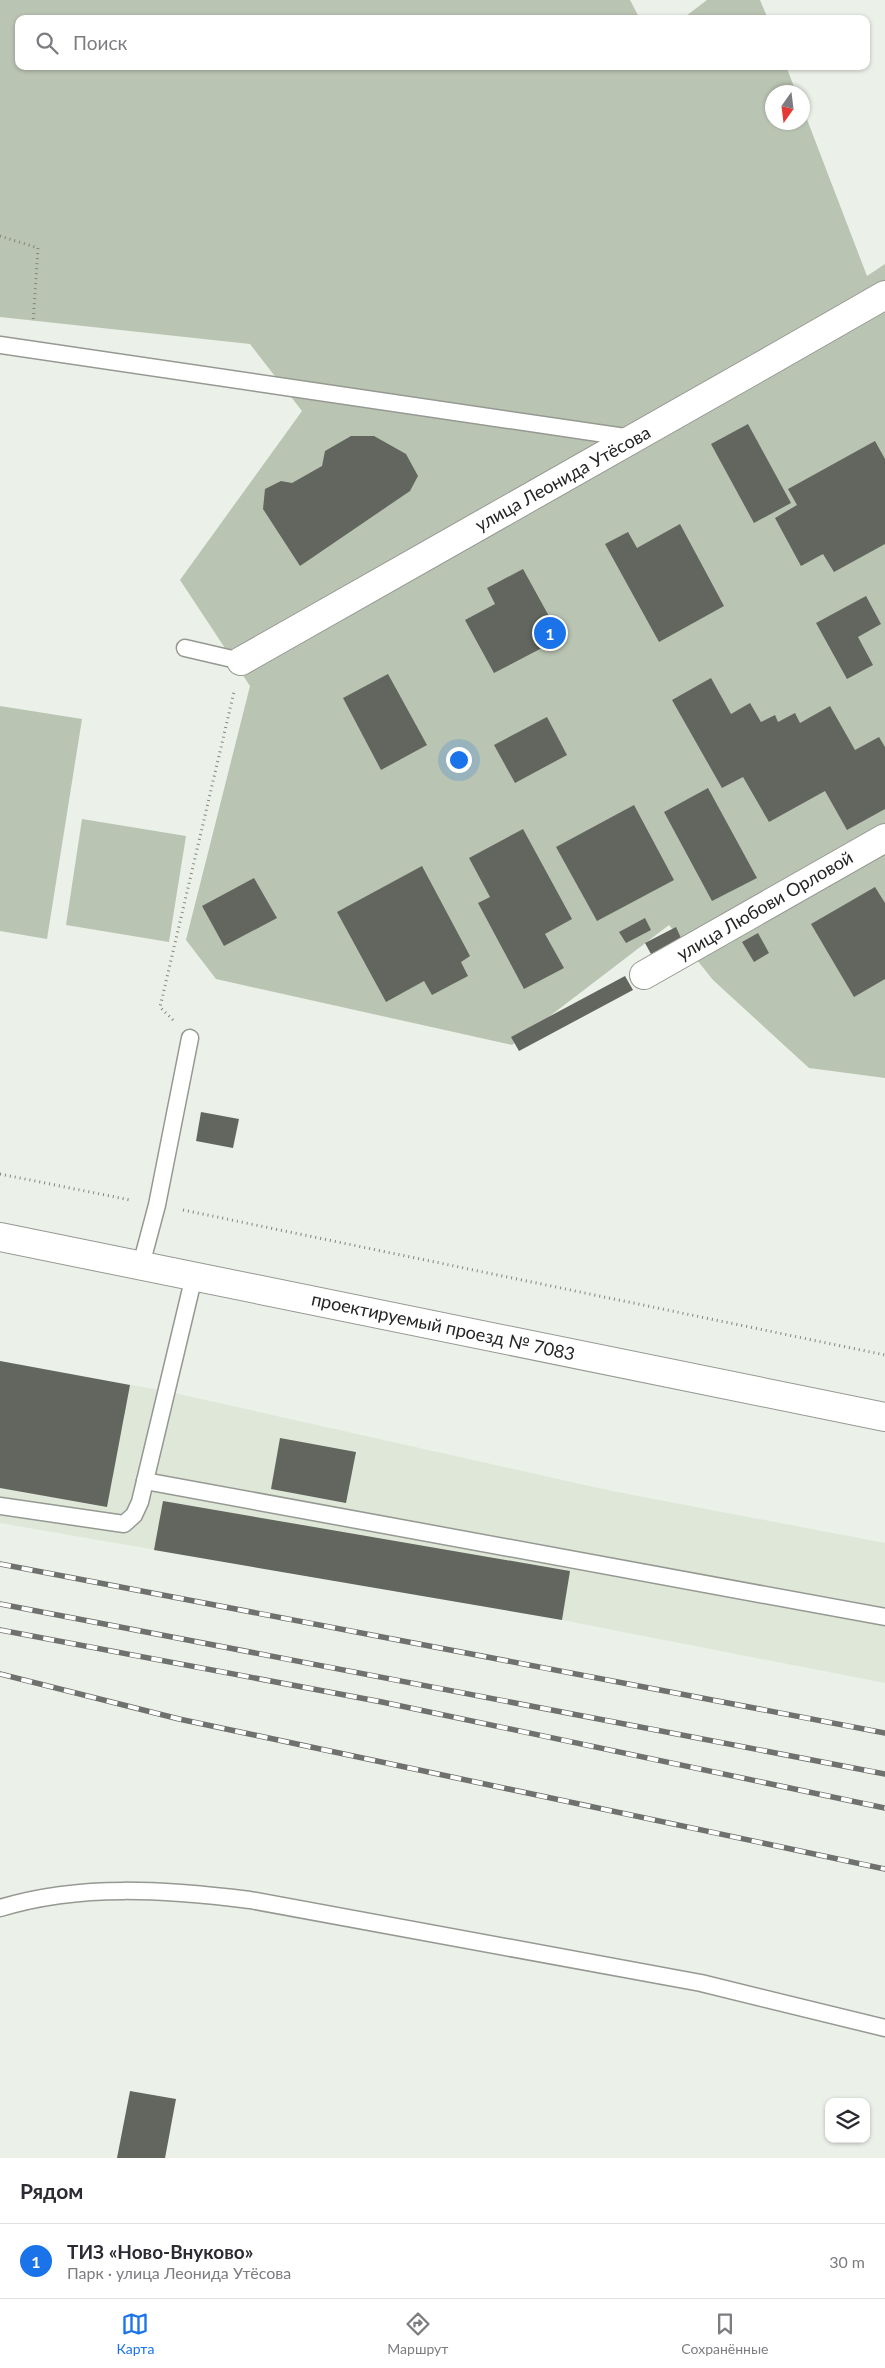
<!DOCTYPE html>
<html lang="ru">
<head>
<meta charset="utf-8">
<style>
	:root { --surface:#fff; --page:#f7f7f7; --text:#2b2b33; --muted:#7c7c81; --line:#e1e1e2; --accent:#1a73e8 }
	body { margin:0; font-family:Lato,sans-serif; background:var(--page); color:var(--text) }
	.controls { position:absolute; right:15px; bottom:15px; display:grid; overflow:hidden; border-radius:10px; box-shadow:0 1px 4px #0004 }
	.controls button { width:45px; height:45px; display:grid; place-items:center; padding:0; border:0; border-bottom:1px solid var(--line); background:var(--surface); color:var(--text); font:25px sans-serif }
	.compass { position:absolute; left:765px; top:85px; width:45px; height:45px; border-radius:50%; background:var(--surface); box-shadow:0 1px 4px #0004; rotate:194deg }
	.you { position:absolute; left:458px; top:759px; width:18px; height:18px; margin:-12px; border:4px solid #fff; border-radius:50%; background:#1a73e8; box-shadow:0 0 0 8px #1a73e833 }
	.badge { display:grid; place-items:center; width:32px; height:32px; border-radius:50%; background:var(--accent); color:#fff; font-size:16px; font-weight:700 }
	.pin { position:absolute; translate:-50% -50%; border:2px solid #fff; box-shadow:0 1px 5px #0006 }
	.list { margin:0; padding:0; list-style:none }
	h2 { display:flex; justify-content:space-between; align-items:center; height:65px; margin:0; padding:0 20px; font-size:21px }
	h2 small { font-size:16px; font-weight:400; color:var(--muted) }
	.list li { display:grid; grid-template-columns:32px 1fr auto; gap:15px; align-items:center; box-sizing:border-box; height:75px; padding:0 20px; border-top:1px solid var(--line) }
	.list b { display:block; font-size:19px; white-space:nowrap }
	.list p { margin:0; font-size:16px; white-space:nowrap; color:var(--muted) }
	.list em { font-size:16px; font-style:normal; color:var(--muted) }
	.icon { flex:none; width:28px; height:28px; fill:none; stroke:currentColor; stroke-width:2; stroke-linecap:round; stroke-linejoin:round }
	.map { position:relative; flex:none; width:885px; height:2158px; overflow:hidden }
	.search { position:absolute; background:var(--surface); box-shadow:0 1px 4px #0004; left:15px; right:15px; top:15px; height:55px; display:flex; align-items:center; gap:12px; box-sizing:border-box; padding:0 18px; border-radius:10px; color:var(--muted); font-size:19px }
	.sheet { height:140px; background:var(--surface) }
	nav { display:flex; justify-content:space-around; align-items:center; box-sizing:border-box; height:70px; border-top:1px solid var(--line); background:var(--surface); font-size:14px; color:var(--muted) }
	nav a { display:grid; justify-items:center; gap:2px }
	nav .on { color:var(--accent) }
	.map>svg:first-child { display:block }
	.built { fill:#dee7d8 }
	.green { fill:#bac4b3 }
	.building { fill:#62665f }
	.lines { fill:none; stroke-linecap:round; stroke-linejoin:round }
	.service-casing { stroke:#959992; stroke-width:19 }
	.minor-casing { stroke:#959992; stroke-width:30 }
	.secondary-casing { stroke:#959992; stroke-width:30 }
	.path { stroke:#828680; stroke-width:3; stroke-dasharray:1 4; stroke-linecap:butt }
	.service { stroke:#fff; stroke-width:16 }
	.minor { stroke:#fff; stroke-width:28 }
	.secondary { stroke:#fff; stroke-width:28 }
	.rail-casing { stroke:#6e716d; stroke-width:5.5 }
	.rail { stroke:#fff; stroke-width:4; stroke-dasharray:11; stroke-linecap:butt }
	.labels { text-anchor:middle; stroke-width:5; stroke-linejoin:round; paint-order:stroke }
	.street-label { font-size:18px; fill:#252724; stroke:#fff }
</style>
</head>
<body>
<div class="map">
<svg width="885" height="2158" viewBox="0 0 885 2158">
	<rect width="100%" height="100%" fill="#ebf0e8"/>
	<!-- built -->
	<path class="built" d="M0 1361 165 1391 612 1491 885 1543V1683L562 1620 0 1523Z"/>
	<!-- green -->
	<g class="green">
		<path d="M0 0H630L640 19H19V66H786L796 92H772V122H802L803 109 867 276 885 264V1078L809 1068 713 980 669 925 512 1045 216 979 186 940 250 686 180 580 302 411 250 344 0 317Z"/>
		<path d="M707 0H760L768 19H682Z"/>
		<path d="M0 706 82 719 47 939 0 931Z"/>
		<path d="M82 819 186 836 169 942 66 925Z"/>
	</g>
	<!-- building -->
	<g class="building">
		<path d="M748 424 791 503 754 523 711 444Z"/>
		<path d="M351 436H374L406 454 418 476 410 491 300 566 263 509 265 489 281 481 292 483 322 466 325 451Z"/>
		<path d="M875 441 885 459V544L834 572 823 554 801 566 775 518 797 505 788 489Z"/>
		<path d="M680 524 724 606 659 642 605 544 628 532 637 548Z"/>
		<path d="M523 569 561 638 494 673 465 620 495 604 487 588Z"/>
		<path d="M866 596 881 624 858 637 873 665 847 679 816 623Z"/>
		<path d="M388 674 427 745 381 770 343 698Z"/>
		<path d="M711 678 731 714 750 703 761 722 775 715 778 722 795 713 800 723 830 706 855 750 879 737 885 747V809L847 830 825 791 769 822 743 777 722 788 672 700Z"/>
		<path d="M547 717 567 755 515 783 494 745Z"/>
		<path d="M708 788 757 878 712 901 664 812Z"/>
		<path d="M634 805 674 880 597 921 556 847Z"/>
		<path d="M523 829 572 919 545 934 564 968 524 989 478 903 490 897 469 858Z"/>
		<path d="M422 866 470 956 461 962 468 976 432 995 424 981 386 1002 337 912Z"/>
		<path d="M254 878 277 918 224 946 202 906Z"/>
		<path d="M875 887 885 903V979L854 997 811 924Z"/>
		<path d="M645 918 651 930 626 943 619 932Z"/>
		<path d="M676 927 681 938 651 954 645 943Z"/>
		<path d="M758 933 769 953 754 962 742 942Z"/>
		<path d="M625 976 633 990 519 1051 511 1037Z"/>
		<path d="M201 1112 239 1119 233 1148 196 1141Z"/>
		<path d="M0 1361 130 1385 107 1507 0 1488Z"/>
		<path d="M280 1438 356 1452 346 1503 271 1489Z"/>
		<path d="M163 1501 570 1571 562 1620 154 1550Z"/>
		<path d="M130 2091 176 2099 165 2158H117Z"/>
	</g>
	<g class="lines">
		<!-- service casing -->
		<g class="service-casing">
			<g id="service">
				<path d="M0 345 632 438"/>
				<path d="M185 648 241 661"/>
				<path d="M141 1265 157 1205 190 1038"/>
				<path d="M145 1481 885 1617"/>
				<path d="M0 1506 124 1524 134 1515 140 1502 194 1276"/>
				<path d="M0 1908C81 1883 167 1890 250 1900L701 1983 885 2028"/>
			</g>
		</g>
		<!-- minor casing -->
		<g class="minor-casing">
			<g id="minor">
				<path d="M241 661C456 539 671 418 885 295"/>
				<path d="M644 975 885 838"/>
			</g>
		</g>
		<!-- secondary casing -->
		<g class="secondary-casing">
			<path id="secondary" d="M0 1237 885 1417"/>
		</g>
		<!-- path -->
		<g class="path">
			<path d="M0 236 38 248 33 323"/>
			<path d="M173 1020 160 1007 234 692"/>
			<path d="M0 1174 130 1200"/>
			<path d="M183 1210 885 1355"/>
		</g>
		<!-- service -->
		<use href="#service" class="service"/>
		<!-- minor -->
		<use href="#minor" class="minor"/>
		<!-- secondary -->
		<use href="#secondary" class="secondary"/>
		<!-- rail casing -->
		<g class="rail-casing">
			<g id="rail">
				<path d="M0 1564 885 1733"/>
				<path d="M0 1604 885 1774"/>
				<path d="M0 1630 382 1702 885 1808"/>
				<path d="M0 1674 179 1719 885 1869"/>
			</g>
		</g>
		<!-- rail -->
		<use href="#rail" class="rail"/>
	</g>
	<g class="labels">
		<!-- street labels -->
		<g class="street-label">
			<text transform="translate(563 479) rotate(-29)" y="6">улица Леонида Утёсова</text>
			<text transform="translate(765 906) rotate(-30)" y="6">улица Любови Орловой</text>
			<text transform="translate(443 1327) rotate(12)" y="6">проектируемый проезд № 7083</text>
		</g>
	</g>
</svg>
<div class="controls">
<button><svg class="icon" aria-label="layers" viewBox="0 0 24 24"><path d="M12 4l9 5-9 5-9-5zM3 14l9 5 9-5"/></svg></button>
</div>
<svg class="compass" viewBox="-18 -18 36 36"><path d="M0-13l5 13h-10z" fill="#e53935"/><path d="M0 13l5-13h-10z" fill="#7c7c81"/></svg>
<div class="you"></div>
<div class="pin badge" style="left:550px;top:633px">1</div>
<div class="search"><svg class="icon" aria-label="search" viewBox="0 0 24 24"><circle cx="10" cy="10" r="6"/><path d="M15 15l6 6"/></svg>Поиск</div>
</div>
<section class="sheet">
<h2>Рядом<small></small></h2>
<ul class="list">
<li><span class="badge">1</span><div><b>ТИЗ «Ново-Внуково»</b><p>Парк · улица Леонида Утёсова</p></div><em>30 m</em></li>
</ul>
</section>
<nav>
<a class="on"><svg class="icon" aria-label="map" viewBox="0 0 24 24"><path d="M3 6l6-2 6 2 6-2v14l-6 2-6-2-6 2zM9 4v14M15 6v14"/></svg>Карта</a>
<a><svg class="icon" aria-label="directions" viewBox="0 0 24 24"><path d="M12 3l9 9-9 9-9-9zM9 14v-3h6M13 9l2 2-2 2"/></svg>Маршрут</a>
<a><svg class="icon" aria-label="saved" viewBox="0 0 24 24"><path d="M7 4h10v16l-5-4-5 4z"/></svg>Сохранённые</a>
</nav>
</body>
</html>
